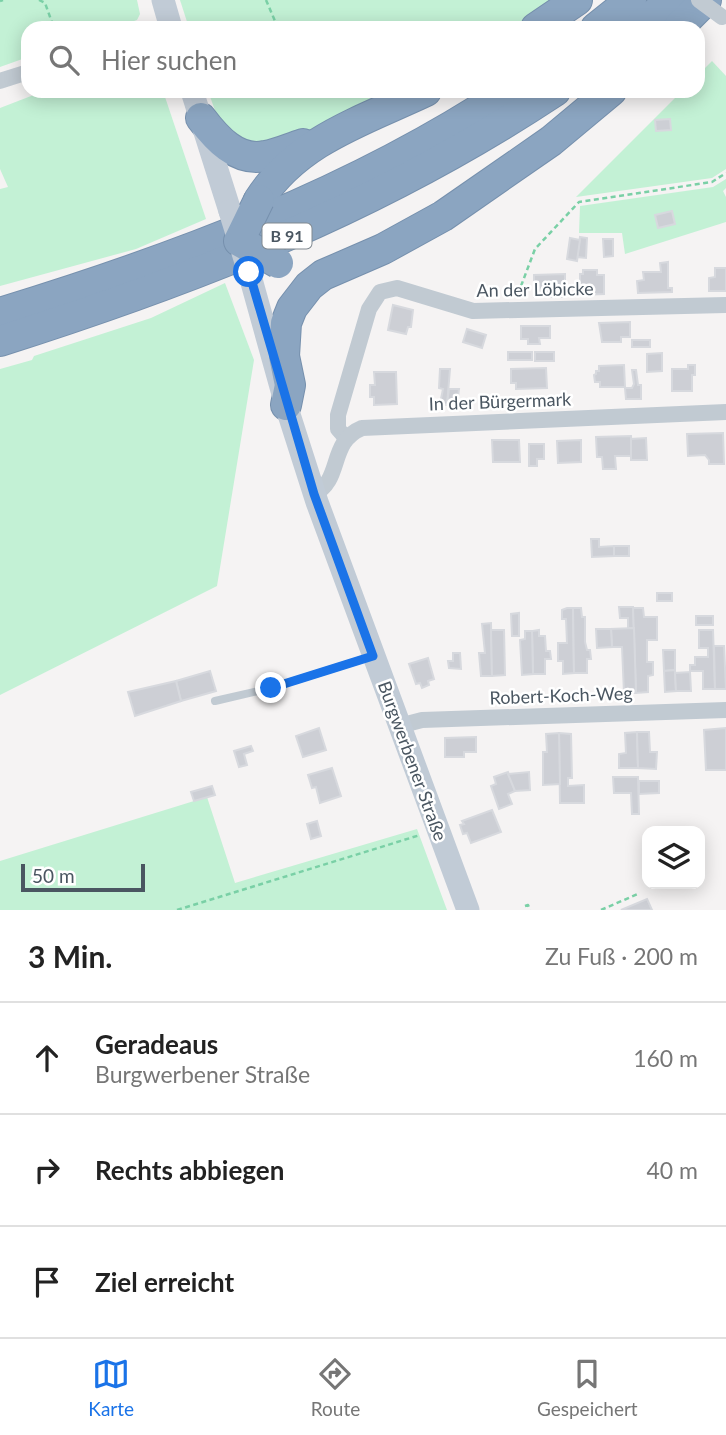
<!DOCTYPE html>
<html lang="de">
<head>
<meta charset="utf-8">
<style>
	:root { --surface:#fff; --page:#f2f2f2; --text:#222; --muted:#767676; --line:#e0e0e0; --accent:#1a73e8 }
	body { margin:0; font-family:Lato,sans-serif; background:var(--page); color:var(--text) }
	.controls { position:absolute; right:21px; bottom:21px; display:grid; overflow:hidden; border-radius:14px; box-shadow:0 4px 18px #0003 }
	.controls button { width:63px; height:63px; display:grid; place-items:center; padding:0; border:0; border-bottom:2px solid var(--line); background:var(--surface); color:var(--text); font:35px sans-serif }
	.scale { position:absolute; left:21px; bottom:18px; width:124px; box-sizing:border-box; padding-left:7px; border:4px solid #4a5661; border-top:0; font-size:19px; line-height:24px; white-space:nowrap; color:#4a5661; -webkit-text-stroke:5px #fff; paint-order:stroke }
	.stop { position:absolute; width:21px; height:21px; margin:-16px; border:5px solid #1a73e8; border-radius:50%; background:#fff }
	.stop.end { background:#1a73e8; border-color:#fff; box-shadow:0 2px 7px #0008 }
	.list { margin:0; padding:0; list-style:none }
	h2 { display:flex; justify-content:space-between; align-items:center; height:91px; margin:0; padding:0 28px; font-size:30px }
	h2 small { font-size:23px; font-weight:400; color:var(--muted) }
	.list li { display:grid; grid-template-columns:46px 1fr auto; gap:21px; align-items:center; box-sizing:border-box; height:112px; padding:0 28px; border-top:2px solid var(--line) }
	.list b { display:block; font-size:26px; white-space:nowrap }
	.list p { margin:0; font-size:23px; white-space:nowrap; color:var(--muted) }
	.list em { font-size:23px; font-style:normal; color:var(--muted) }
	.icon { flex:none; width:38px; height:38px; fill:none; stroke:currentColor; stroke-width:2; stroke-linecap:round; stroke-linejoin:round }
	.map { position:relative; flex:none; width:726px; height:910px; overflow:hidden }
	.search { position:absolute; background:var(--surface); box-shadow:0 4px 18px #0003; left:21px; right:21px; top:21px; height:77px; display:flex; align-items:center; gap:18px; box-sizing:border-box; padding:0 24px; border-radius:21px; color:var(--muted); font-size:26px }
	.sheet { height:427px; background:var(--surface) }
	nav { display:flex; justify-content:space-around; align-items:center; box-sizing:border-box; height:98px; border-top:2px solid var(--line); background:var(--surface); font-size:19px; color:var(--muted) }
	nav a { display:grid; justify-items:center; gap:4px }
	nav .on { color:var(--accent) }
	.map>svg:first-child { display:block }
	.green { fill:#c3f1d5 }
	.building { fill:#cdcfd5; stroke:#d7d9de; stroke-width:2 }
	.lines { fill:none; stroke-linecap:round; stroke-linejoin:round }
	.highway-casing { stroke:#7690ad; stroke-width:32 }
	.path { stroke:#7ad0a6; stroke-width:2.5; stroke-dasharray:5 3.5; stroke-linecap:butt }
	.lane { stroke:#c1cad2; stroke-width:8 }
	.street { stroke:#c1cad2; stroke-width:16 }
	.secondary { stroke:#c1cbd6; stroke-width:23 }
	.highway { stroke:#8ba5c1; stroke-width:30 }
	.highway-bridge-casing { stroke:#7690ad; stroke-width:32; stroke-linecap:butt }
	.street-bridge { stroke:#c1cad2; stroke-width:16 }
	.secondary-bridge { stroke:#c1cbd6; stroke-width:23 }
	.highway-bridge { stroke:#8ba5c1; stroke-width:30 }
	.route { stroke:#1a73e8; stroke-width:9 }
	.labels { text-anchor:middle; stroke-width:5; stroke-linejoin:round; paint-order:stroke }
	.shield { fill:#fff; stroke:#808990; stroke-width:2 }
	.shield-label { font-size:16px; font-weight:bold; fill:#4a5661 }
	.street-label { font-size:18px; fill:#4a5661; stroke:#fff }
</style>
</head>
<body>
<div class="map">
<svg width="726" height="910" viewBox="0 0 726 910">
	<rect width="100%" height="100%" fill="#f5f3f3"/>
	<!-- green -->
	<g class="green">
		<path d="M0 0H137L140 14 137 20 114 28H28V57L0 67Z"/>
		<path d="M180 0H555L514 28H189Z"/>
		<path d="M712 61 726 76V169L712 178 576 197 682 91H698V75Z"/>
		<path d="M44 91H163L206 219 136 249 0 286V189L8 187 0 169V108Z"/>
		<path d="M208 91H401L289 142 242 144 217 116Z"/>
		<path d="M726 179V188L723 191 726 197V222L625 254 622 233H579L580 206 713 187Z"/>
		<path d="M225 283 254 360 217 586 0 695V369L32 360 34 356 151 318Z"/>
		<path d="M207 797 235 883 417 829 447 910H0V861Z"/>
	</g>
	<!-- building -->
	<g class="building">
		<path d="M670 119 671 130 656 131 655 120Z"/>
		<path d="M672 211 675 224 658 228 655 215Z"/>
		<path d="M580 237 587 238 586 258 577 257Z"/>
		<path d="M570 238 580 240 577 261 567 259Z"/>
		<path d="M603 239H613V256L604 257Z"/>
		<path d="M668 262V288H672V292L638 293 637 281 644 280 643 272H661L660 263Z"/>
		<path d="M715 268H726V291H709V278L715 277Z"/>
		<path d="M583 270H597V275H604V294L580 295V274H583Z"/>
		<path d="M565 274V297H534V275Z"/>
		<path d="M393 305 413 310 411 327H408L406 334 388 330Z"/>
		<path d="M630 322V337H621V342H602L599 323Z"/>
		<path d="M521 326H550V338H539L540 344H528V339H521Z"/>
		<path d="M467 329 486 335 482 348 463 342Z"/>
		<rect x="632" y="340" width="18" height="7"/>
		<rect x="508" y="352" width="24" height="8"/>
		<rect x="535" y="352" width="19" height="9"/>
		<path d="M662 353V371L647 372V354Z"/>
		<path d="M624 365 625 387H600V382H595L594 375 596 374V371H599V366Z"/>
		<path d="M688 365H695V375H692V391H672V369H688Z"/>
		<path d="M546 368 547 388 516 389V383H511V369Z"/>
		<path d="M440 369H450L447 405 440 404 443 389 439 388Z"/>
		<path d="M632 370H636L638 385H641V399H626L625 388H632L634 384Z"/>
		<path d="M374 372H396L397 404 374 405V397H370V385H375Z"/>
		<path d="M449 389H459L457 405H447Z"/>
		<path d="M723 433 724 464H709V460L705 455 688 456 687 434Z"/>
		<path d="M631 436 632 456H615L616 469H603L602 457H597L596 437Z"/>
		<path d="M646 438 647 460H631V439Z"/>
		<path d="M492 440H519L520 462H493Z"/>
		<path d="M581 440V462L558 463 557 441Z"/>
		<path d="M529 444H544V459H537V466H529Z"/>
		<path d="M591 539H599V547L614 546V556L592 557Z"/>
		<rect x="614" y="546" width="15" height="10"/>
		<rect x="657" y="593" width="15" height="8"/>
		<path d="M619 607H633L634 628H628V618H620Z"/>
		<path d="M567 608H573L574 673 563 674V661H558V643H567L566 619H562V610Z"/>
		<path d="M573 608H581L582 617H585V642L587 650H590L591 659H587V673H574Z"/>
		<path d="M633 608H643L644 617H657V640H647V662H653V675L648 676V692L636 693Z"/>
		<path d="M519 613V636H512L511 614Z"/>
		<rect x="696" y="616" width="17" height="9"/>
		<path d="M491 623 492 676H481L479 653H485L482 624Z"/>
		<path d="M634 628 636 693H624L622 647H612L611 629Z"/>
		<path d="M596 629H611L612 647 597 648Z"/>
		<path d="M491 630H504L505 675 492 676Z"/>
		<path d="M539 630V636H545L546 651H550L551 659H545V674H533L532 631Z"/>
		<path d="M699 630H713L715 689H703V671H690V665H695V657H708V648H699Z"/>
		<path d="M525 631H532L533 674 522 675 520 640 525 639Z"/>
		<path d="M714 646H724L726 689H715Z"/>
		<path d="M663 650H675V670L664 671Z"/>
		<path d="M453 653H460L461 669 449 668 448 661H453Z"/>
		<path d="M428 658 434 679 428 681 429 685 422 688 420 683 416 684 409 664Z"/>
		<path d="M675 670 676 691 665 692 664 671Z"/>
		<path d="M210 671 216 691 181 701 176 681Z"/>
		<path d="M690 672 691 691H676L675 673Z"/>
		<path d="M176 681 181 701 135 716 128 692Z"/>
		<path d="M319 728 326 750 303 757 296 736Z"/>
		<path d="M726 728V770H706L704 730Z"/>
		<path d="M637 732 638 768H619V754L626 753 625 733Z"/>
		<path d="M637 732H649L650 752H657L656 769 638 768Z"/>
		<path d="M559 733 571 734 572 778H568V786L584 785V803H560Z"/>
		<path d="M559 733 560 784 543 785V752H547L546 734Z"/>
		<path d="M476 737V752H464V757H445V738Z"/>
		<path d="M251 746 253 751 244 754 247 765 239 767 234 751Z"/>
		<path d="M332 768 341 796 320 803 316 787 312 788 308 775Z"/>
		<path d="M508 772 515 791 508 794 512 804 499 809 491 786 496 784 494 777Z"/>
		<path d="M529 772 530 790 515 791 508 774Z"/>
		<path d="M613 777H638L639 814H632L631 793H614Z"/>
		<path d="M639 781H659V793L639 794Z"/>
		<path d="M212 786 215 795 194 801 191 792Z"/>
		<path d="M492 810 501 832 471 843 467 833 463 834 460 825 464 824 462 821Z"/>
		<path d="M317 821 321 836 311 839 307 824Z"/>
		<path d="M647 899 652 910H621Z"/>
	</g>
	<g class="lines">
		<!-- highway casing -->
		<g class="highway-casing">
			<g id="highway">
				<path d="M536 28 577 0"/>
				<path d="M596 28 631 0"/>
				<path d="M638 28 671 0"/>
				<path d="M678 28 706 0"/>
				<path d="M201 118C216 138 237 162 265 156 278 154 290 148 303 144"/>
				<path d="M259 200C297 140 365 120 426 91"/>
				<path d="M0 313C176 259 354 193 508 91"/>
				<path d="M0 341C198 278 380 207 555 91"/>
				<path d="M286 405 290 385 284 356 286 323 292 308 309 286 323 275 383 249 443 216 551 141 611 91"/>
			</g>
		</g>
		<!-- path -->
		<g class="path">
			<path d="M39 0 45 3 54 28"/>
			<path d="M266 0 278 28"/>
			<path d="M0 1 3 0"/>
			<path d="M344 28 347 25"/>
			<path d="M518 294 535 249 579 202 712 182 726 173"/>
			<path d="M525 906 528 905 530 910"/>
			<path d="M177 910 420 835"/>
			<path d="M601 910 640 893"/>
		</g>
		<!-- lane -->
		<path class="lane" d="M215 701 271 688 373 656"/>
		<!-- street -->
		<g class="street">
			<path d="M0 81 28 72"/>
			<path d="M346 438 338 429V415L369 309 380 292 397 288 473 311 726 305"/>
			<path d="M314 494C343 480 328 442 362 428L726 412"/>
			<path d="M399 726 422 720 726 710"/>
		</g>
		<!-- secondary -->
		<g class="secondary">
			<path d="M163 0 171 28"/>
			<path d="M192 91 230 211"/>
			<path d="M249 272 286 405 317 502 468 910"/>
		</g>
		<!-- highway -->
		<use href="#highway" class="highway"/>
		<!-- highway-bridge casing -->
		<g class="highway-bridge-casing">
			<path id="highway-bridge" d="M259 200 239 241 278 263"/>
		</g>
		<!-- street-bridge -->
		<path class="street-bridge" d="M699 0 722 17"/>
		<!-- secondary-bridge -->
		<path class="secondary-bridge" d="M230 211 249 272"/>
		<!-- highway-bridge -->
		<use href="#highway-bridge" class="highway-bridge"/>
	</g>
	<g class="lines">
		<!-- route -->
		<path class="route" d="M249 272 314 494 373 656 271 688"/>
	</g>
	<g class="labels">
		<!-- shield labels -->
		<rect class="shield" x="262.5" y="223.5" width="49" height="25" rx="5"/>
		<g class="shield-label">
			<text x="287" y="242">B 91</text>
		</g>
		<!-- street labels -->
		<g class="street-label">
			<text transform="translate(535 290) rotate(-1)" y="6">An der Löbicke</text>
			<text transform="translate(500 402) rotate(-2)" y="6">In der Bürgermark</text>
			<text transform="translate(561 696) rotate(-2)" y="6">Robert-Koch-Weg</text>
			<text transform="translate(412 761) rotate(70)" y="6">Burgwerbener Straße</text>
		</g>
	</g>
</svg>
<div class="controls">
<button><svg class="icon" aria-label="layers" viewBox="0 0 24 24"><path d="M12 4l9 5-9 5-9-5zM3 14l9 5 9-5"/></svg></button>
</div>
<div class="scale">50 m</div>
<div class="stop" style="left:249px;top:272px"></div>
<div class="stop end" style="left:271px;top:688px"></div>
<div class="search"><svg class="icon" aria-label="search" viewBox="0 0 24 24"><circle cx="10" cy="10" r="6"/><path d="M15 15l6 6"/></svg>Hier suchen</div>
</div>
<section class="sheet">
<h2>3 Min.<small>Zu Fuß · 200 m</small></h2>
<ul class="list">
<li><svg class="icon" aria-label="ahead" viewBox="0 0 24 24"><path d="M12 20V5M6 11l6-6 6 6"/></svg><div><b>Geradeaus</b><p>Burgwerbener Straße</p></div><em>160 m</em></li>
<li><svg class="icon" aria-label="right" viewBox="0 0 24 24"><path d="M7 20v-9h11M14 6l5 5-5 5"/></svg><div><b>Rechts abbiegen</b></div><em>40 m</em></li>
<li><svg class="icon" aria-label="arrive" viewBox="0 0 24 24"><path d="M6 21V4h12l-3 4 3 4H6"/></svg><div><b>Ziel erreicht</b></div></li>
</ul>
</section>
<nav>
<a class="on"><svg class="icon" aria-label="map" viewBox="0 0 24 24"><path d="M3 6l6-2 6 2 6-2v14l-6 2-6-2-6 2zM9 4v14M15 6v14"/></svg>Karte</a>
<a><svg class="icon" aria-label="directions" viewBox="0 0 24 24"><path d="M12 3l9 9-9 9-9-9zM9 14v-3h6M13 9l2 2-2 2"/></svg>Route</a>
<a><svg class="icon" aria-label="saved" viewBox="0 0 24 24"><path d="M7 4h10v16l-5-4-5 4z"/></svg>Gespeichert</a>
</nav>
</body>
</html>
